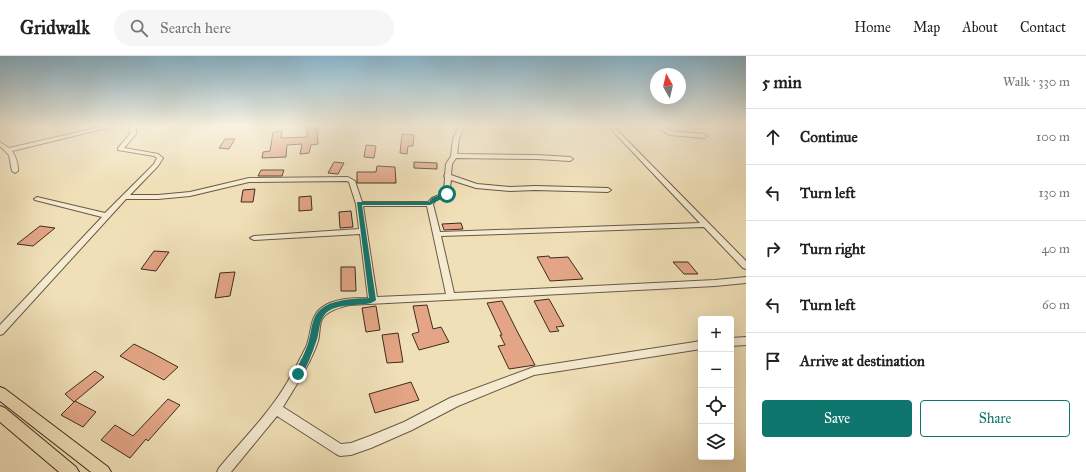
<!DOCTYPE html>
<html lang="en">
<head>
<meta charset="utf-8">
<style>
	:root { --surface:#fff; --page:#f6f6f6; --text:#222; --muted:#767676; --line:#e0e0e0; --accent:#0f766e }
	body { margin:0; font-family:"IM FELL Great Primer",serif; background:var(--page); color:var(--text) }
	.controls { position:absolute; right:12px; bottom:12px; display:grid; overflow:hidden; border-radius:4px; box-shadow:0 4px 16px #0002 }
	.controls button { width:36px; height:36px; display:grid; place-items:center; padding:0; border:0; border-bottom:1px solid var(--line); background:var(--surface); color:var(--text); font:20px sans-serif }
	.compass { position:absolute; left:650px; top:12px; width:36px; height:36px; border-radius:50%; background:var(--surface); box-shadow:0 4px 16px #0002; rotate:352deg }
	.stop { position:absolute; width:12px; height:12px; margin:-9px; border:3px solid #0f766e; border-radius:50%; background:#fff }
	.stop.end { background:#0f766e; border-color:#fff; box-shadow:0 1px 4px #0008 }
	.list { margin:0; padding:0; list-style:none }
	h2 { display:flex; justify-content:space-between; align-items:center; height:52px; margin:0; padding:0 16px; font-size:17px }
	h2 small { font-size:13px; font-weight:400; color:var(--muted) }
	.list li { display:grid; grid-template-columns:26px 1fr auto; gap:12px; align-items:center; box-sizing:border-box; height:56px; padding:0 16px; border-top:1px solid var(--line) }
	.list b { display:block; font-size:15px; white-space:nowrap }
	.list em { font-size:13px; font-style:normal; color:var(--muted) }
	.actions { display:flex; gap:8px; padding:12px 16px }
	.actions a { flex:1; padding:9px 0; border:1px solid var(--accent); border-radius:4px; text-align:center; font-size:14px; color:var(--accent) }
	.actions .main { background:var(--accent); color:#fff }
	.icon { flex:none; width:22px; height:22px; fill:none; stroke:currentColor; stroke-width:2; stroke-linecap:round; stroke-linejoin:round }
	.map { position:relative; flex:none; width:746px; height:416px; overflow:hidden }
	header { display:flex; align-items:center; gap:24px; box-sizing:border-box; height:56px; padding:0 20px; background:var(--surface); border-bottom:1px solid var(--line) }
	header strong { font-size:19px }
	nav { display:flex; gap:22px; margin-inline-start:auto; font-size:14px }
	.search { width:280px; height:36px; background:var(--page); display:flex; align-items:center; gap:10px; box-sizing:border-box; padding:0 14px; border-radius:22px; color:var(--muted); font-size:15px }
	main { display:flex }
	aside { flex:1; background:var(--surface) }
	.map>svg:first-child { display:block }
	.building { fill:#e3a585; stroke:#3e2b1f }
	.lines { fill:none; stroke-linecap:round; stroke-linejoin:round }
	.minor-casing { stroke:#6a5845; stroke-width:2 }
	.major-casing { stroke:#3e2b1f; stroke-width:2 }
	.minor { fill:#f5ebd1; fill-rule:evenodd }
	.major { fill:#f0e0b8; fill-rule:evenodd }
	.route { fill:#0f766e }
</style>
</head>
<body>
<header>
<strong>Gridwalk</strong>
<div class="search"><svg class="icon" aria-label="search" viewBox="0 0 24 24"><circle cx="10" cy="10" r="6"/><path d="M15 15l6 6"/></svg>Search here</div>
<nav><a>Home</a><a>Map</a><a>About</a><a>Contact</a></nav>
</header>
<main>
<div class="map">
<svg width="746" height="416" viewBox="0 0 746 416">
	<rect width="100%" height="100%" fill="#f0e0b8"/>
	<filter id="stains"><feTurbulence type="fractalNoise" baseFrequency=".005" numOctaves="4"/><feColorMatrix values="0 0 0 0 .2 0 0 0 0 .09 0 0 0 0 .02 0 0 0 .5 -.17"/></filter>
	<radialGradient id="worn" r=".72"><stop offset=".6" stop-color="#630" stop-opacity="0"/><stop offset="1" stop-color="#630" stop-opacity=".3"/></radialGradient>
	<!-- building -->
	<g class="building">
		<path d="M307 70H315V73L317 72 318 88 311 89 309 97 300 98 302 88 287 89 286 101 262 102 263 96 270 95 273 76 282 75 281 82 307 81Z"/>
		<path d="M402 78 414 79 413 90H408L407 98 400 97Z"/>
		<path d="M225 83H235L229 93 219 92Z"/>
		<path d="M366 89 376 90 374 102 364 101Z"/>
		<path d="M334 106 344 107 338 118 328 117Z"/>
		<path d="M414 106 437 107V113L414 112Z"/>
		<path d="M377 110 395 111 396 127H357V116H376Z"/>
		<path d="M261 114H284L282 120H258Z"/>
		<path d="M255 133 253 146H241L243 134Z"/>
		<path d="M311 140 312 154 299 155V141Z"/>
		<path d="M351 155 353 171 340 172 339 156Z"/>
		<path d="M461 167 463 173 444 174 442 168Z"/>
		<path d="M40 170 55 172 33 190 17 188Z"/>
		<path d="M154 195 169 196 156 215 141 213Z"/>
		<path d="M549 200 550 202 568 201 583 223 550 225 537 201Z"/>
		<path d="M673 206H688L698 218H684Z"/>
		<path d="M341 211H355L356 235H341Z"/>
		<path d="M235 216 230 240 215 242 220 217Z"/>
		<path d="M549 243 564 270 556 271 559 275 550 276 534 245Z"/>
		<path d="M502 245 517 275 535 309 509 313 498 290 505 289 500 279H502L487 247Z"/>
		<path d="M427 249 433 273 441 271 449 286 419 294 412 278 419 276 413 250Z"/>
		<path d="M376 250 380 274 366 276 362 252Z"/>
		<path d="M398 277 403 306 387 307 382 279Z"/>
		<path d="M134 288 154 298 178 311 164 324 120 300Z"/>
		<path d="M95 315 104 321 74 346 65 338Z"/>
		<path d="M411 326 419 344 375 357 369 338Z"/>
		<path d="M168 343 180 349 148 385 146 383 130 402 101 384 115 369 133 380Z"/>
		<path d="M75 345 96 356 83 371 61 359Z"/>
	</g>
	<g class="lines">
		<!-- minor casing -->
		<g class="minor-casing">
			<g id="minor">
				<path d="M105 70H115L12 95C16 101 18 107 18 115L15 117 12 115 9 99 0 90V86L9 92Z"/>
				<path d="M130 70H136V78L124 92 158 98 163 102 158 110 130 139H158L190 136 249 122 348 121 355 125 362 146H428L432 142 444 137 445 121 444 120 445 119 446 108 451 100 453 83 459 70H464L459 83 457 98 537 99 570 101 573 103 570 105 537 103 456 102 452 108 451 119 477 128 510 131 535 130 608 132 611 134 608 136 535 134 510 135 476 132 451 124 449 139 436 144 433 148 440 176 700 167 608 70H613L746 205V213L743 212 704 171 441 180 454 237 715 224 746 221V227L715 230 349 249C339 252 328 254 322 263 319 269 320 278 318 285 311 307 295 331 283 351L341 388 351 387 370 380 404 366 450 342 534 311 701 285V293L534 319 458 350 412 374 371 392 351 399 340 400 336 398 277 360 231 416H217L219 412C236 391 256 371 272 349 286 331 296 311 306 291 312 278 309 262 321 252 334 242 353 242 368 242L360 178 254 184 250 182 254 180 359 173 356 148 349 126 347 125 249 126 190 140 158 143H126L3 278 0 279V269L102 161 35 144 34 143 37 141 105 157 154 108 157 102 154 100 118 94V92L130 78ZM363 150H427L446 238 377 241Z"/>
				<path d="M654 70H661L671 75 704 78 707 80 704 82 670 79Z"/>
				<path d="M746 281V289L731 290V282Z"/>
			</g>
		</g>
		<!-- major casing -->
		<g class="major-casing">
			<g id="major">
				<path d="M0 331 5 333 108 411 111 416H91L0 345Z"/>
				<path d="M0 350 5 352 76 411 79 416H59L0 366Z"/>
			</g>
		</g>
		<!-- minor -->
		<use href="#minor" class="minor"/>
		<!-- major -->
		<use href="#major" class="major"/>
	</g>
	<!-- sky -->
	<linearGradient id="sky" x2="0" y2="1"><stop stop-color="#89b8d1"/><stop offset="0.54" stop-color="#f8f1df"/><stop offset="1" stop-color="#f8f1df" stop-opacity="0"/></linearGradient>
	<rect width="746" height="129" fill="url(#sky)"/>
	<!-- route -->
	<path class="route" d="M445 137 450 138 430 149H362L376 244C370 252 339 245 326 257 318 265 320 276 316 286 312 298 307 310 301 321H295L294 318C299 307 306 296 309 284 311 277 311 270 314 263 321 243 351 243 369 242L357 146H429L432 142Z"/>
	<rect width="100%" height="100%" filter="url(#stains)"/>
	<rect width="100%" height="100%" fill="url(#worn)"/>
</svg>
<div class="controls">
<button>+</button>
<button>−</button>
<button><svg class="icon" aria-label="locate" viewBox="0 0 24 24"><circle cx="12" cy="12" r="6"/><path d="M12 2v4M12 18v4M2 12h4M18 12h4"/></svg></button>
<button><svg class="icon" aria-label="layers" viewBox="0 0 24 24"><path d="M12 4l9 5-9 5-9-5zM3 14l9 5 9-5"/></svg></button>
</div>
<svg class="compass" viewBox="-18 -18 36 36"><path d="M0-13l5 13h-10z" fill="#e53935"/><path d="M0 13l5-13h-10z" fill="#767676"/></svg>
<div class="stop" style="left:447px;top:138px"></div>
<div class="stop end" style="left:298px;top:318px"></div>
</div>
<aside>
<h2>5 min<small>Walk · 330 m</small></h2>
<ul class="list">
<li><svg class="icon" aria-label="ahead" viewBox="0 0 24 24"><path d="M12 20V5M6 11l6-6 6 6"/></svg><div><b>Continue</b></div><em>100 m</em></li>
<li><svg class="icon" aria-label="left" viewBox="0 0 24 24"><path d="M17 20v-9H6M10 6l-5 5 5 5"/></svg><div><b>Turn left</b></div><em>130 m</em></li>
<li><svg class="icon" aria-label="right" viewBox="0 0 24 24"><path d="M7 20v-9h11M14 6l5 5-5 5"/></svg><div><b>Turn right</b></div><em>40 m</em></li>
<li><svg class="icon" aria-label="left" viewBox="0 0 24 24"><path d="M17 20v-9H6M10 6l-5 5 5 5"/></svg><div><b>Turn left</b></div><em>60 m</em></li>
<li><svg class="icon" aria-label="arrive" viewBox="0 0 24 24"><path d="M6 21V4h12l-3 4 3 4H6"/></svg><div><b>Arrive at destination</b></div></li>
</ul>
<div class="actions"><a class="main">Save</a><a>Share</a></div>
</aside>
</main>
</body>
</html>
